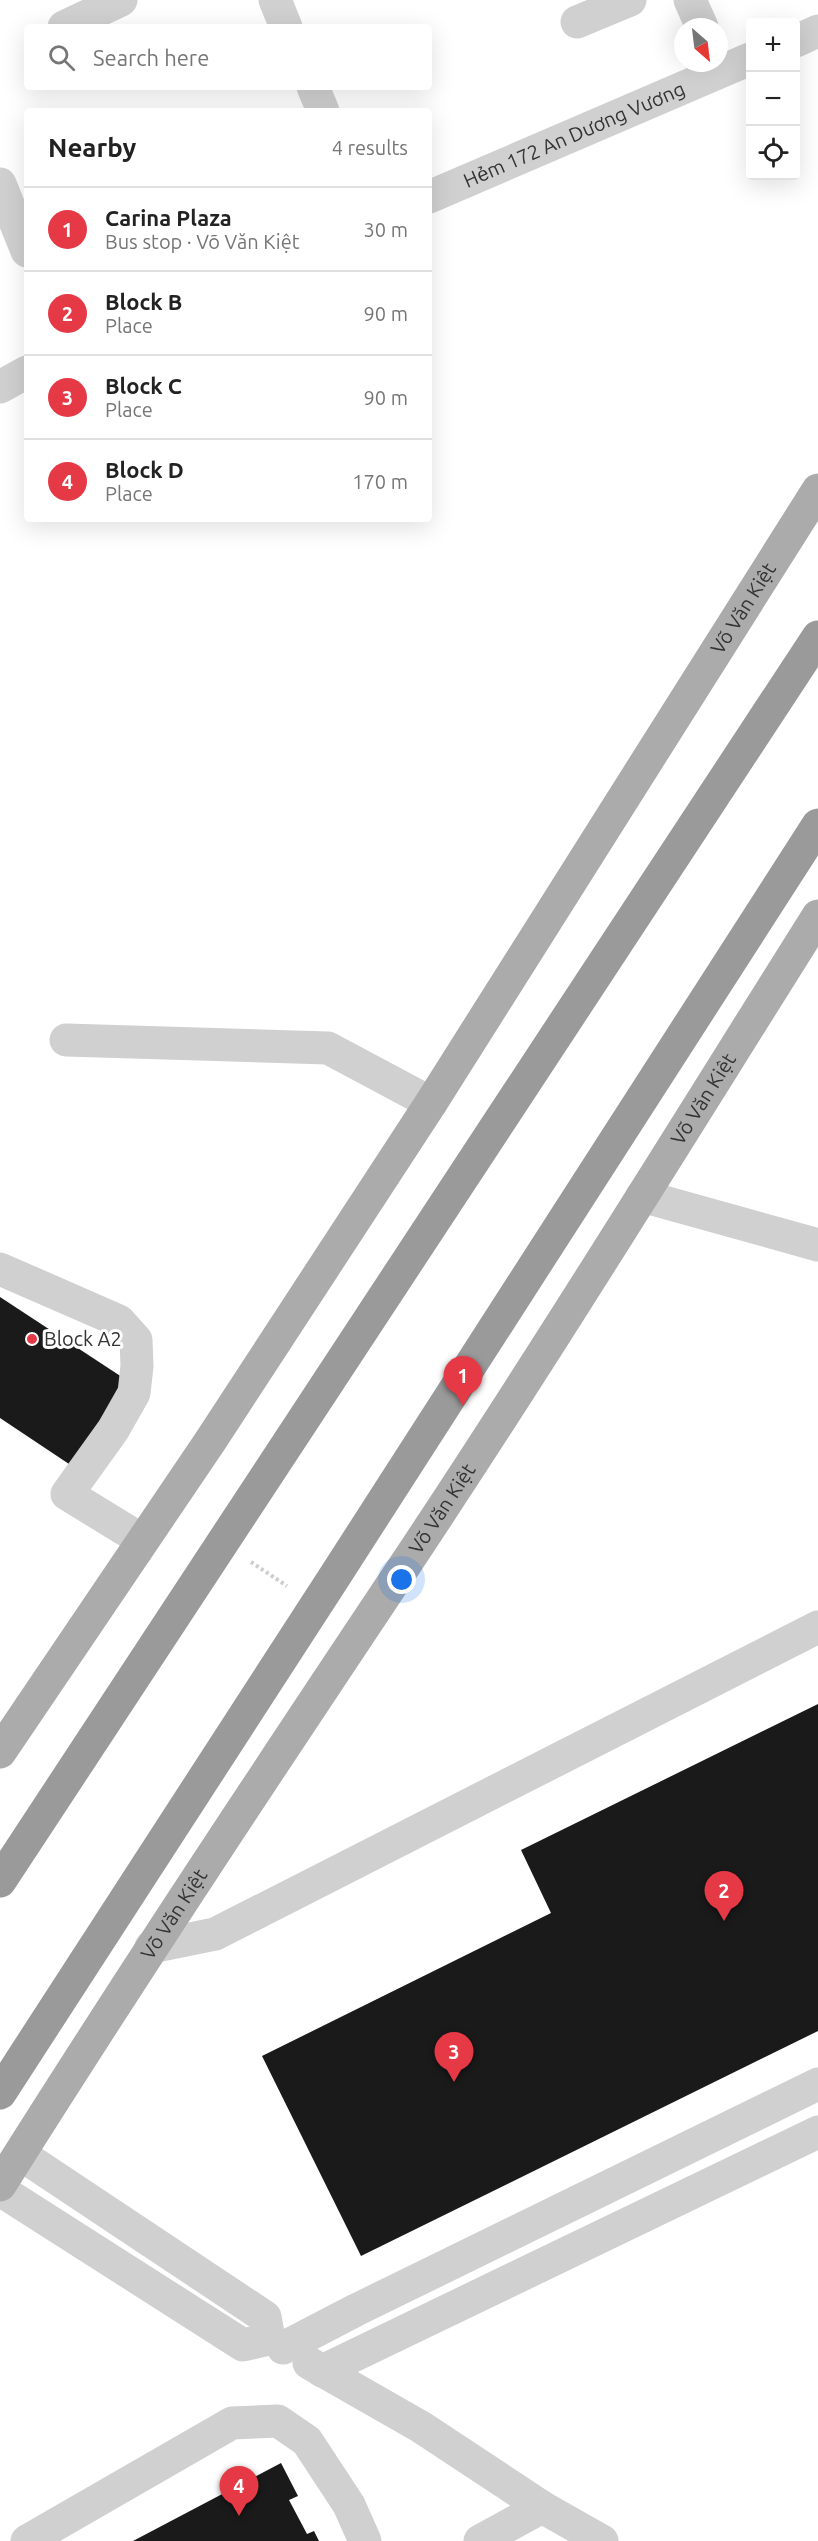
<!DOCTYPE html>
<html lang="en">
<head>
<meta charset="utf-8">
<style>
	:root { --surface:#fff; --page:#f6f6f6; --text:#222; --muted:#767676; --line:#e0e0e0; --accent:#e63946 }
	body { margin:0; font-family:Ubuntu,sans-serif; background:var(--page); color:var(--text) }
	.controls { position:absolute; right:18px; top:18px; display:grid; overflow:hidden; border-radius:6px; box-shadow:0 6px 24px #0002 }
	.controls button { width:54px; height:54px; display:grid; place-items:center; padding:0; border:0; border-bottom:2px solid var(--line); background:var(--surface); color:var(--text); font:30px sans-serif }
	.compass { position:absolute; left:674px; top:18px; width:54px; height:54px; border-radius:50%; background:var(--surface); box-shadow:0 6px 24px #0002; rotate:152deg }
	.you { position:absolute; left:402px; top:1580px; width:21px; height:21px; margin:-15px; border:4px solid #fff; border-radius:50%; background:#1a73e8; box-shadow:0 0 0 9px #1a73e833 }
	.badge { display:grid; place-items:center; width:39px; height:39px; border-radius:50%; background:var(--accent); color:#fff; font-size:20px; font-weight:700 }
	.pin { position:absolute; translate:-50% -50px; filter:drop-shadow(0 2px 3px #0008) }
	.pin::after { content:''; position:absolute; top:32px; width:21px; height:18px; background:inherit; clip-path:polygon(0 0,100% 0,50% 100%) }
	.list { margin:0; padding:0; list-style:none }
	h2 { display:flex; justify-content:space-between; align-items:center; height:78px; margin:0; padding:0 24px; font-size:26px }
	h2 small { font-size:20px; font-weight:400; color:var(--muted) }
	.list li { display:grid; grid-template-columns:39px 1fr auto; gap:18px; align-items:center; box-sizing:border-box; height:84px; padding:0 24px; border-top:2px solid var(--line) }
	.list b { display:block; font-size:22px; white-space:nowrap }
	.list p { margin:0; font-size:20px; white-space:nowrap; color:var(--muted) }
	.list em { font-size:20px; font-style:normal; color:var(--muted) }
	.icon { flex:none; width:33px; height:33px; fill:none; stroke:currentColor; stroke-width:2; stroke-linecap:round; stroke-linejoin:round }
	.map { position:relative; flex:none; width:818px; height:2541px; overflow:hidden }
	.search { position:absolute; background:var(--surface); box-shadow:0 6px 24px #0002; left:24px; top:24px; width:408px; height:66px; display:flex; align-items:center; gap:15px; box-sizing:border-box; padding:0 21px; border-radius:6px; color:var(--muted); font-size:22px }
	.panel { position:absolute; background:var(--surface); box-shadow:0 6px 24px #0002; left:24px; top:108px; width:408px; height:414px; border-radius:6px }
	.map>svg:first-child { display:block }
	.building { fill:#1a1a1a }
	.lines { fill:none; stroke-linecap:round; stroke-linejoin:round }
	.path { stroke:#cdcdcd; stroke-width:4; stroke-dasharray:3 3; stroke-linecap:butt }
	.minor { stroke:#d0d0d0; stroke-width:33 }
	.major { stroke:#ababab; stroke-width:33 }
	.highway { stroke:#9a9a9a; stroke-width:33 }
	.poi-dot { fill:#e63946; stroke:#fff; stroke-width:2 }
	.labels { text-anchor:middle; stroke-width:6; stroke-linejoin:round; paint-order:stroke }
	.street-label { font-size:20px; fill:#333; stroke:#fff }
	.poi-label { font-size:20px; fill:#333; stroke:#fff; text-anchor:start }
</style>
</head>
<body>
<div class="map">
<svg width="818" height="2541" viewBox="0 0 818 2541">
	<rect width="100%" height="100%" fill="#fff"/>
	<!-- building -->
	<g class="building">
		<path d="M0 1297 128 1381 69 1464 0 1418Z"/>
		<path d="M818 1704V2031L361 2256 262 2056 551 1913 521 1850Z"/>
		<path d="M281 2463 298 2496 289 2500 307 2534 314 2531 319 2541H133Z"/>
	</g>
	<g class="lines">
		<!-- path -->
		<path class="path" d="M251 1562 287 1586"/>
		<!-- minor -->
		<g class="minor">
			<path d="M275 0 286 27"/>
			<path d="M690 0 702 27"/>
			<path d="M577 22 630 0"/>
			<path d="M64 27 121 0"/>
			<path d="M796 41 818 31"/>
			<path d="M313 87 323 111"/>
			<path d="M0 184 27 251"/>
			<path id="s1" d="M429 197 750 59"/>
			<path d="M0 387 27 372"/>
			<path d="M66 1040 328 1048 431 1103"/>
			<path d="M642 1196 818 1245"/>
			<path d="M0 1269 119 1321 136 1340 137 1366 134 1393 113 1430 67 1494 142 1540"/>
			<path d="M151 1947 215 1934 818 1627"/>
			<path d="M0 2190 243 2345 269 2339 265 2317 20 2154"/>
			<path d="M283 2348 356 2310 818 2084"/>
			<path d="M309 2363 421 2427 542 2507 602 2541"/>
			<path d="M322 2371 818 2132"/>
			<path d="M27 2541 232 2423 278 2421 307 2441 349 2505 365 2541"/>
			<path d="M480 2541 542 2507"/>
		</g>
		<!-- major -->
		<g class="major">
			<path id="s2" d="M0 1752 211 1440 431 1103 818 490"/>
			<path id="s3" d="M0 2185C132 1975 269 1769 407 1562 548 1350 682 1132 818 916"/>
		</g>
		<!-- highway -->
		<g class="highway">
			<path d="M0 1881 818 637"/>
			<path d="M0 2093 333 1579 818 825"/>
		</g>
	</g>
	<!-- markers -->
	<circle class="poi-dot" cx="32" cy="1339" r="6"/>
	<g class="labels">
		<!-- street labels -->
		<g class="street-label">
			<text dy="7" stroke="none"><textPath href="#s1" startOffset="158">Hẻm 172 An Dương Vương</textPath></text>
			<text dy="7" stroke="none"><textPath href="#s2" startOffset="1364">Võ Văn Kiệt</textPath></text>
			<text dy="7" stroke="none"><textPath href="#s3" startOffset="1294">Võ Văn Kiệt</textPath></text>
			<text dy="7" stroke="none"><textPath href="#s3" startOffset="808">Võ Văn Kiệt</textPath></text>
			<text dy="7" stroke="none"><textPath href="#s3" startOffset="322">Võ Văn Kiệt</textPath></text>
		</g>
		<!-- poi labels -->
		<g class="poi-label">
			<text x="44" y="1346">Block A2</text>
		</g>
	</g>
</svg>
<div class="controls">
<button>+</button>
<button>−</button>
<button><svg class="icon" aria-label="locate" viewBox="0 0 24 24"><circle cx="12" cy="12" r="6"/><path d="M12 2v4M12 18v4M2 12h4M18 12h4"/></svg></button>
</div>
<svg class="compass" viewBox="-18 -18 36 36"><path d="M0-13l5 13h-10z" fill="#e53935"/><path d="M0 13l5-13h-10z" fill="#767676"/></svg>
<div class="you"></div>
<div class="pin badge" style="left:463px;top:1406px">1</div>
<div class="pin badge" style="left:724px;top:1921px">2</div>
<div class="pin badge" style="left:454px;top:2082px">3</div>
<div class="pin badge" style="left:239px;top:2516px">4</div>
<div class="search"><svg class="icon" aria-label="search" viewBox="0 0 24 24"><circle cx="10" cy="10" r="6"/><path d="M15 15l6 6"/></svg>Search here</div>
<section class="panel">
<h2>Nearby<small>4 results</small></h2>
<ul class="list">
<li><span class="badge">1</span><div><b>Carina Plaza</b><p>Bus stop · Võ Văn Kiệt</p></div><em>30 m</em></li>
<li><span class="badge">2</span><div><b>Block B</b><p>Place</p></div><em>90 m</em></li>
<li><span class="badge">3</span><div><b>Block C</b><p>Place</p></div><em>90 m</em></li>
<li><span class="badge">4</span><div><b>Block D</b><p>Place</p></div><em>170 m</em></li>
</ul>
</section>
</div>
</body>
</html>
